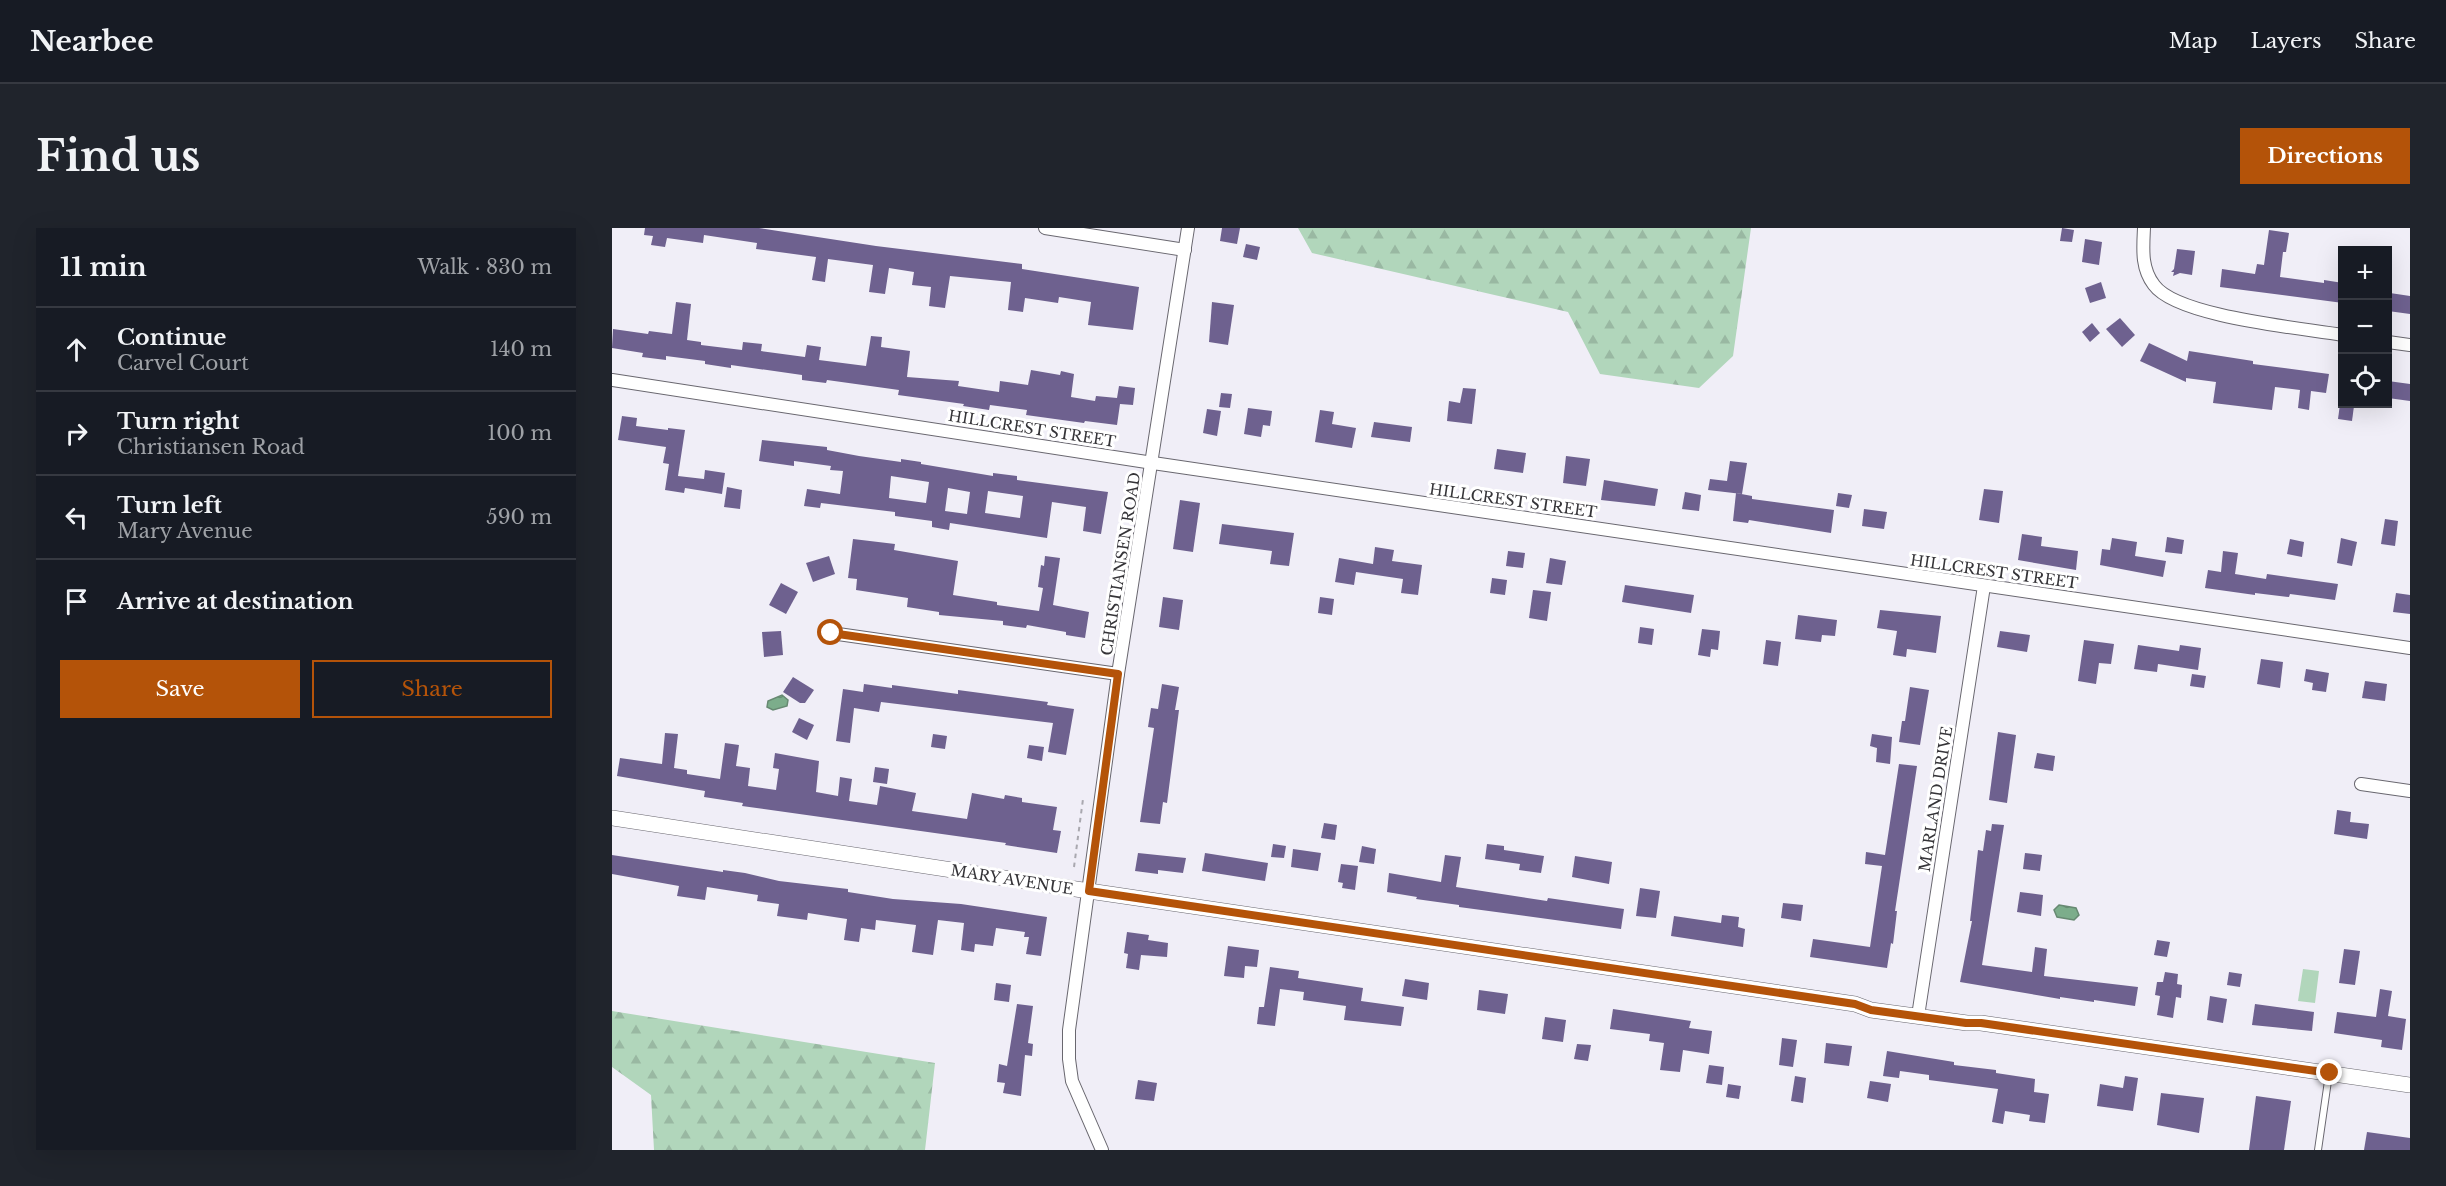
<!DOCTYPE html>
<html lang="en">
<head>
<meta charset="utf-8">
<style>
	:root { --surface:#171b24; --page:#20242c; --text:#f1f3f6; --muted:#9ea1a6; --line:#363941; --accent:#b45309 }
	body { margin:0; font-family:"Libre Baskerville",serif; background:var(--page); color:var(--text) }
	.controls { position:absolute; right:18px; top:18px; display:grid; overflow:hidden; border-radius:0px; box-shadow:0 6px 24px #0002 }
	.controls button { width:54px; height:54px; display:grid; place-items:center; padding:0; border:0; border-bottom:2px solid var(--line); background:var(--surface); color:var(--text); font:30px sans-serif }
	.stop { position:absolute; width:18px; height:18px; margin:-14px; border:4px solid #b45309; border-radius:50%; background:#fff }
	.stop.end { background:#b45309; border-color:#fff; box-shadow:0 2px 6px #0008 }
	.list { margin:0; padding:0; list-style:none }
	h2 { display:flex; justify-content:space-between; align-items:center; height:78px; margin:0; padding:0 24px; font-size:26px }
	h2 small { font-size:20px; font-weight:400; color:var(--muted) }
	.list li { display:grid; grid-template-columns:39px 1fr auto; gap:18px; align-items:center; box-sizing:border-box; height:84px; padding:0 24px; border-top:2px solid var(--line) }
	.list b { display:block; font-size:22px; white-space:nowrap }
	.list p { margin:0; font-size:20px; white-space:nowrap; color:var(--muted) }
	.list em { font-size:20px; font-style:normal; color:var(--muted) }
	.actions { display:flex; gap:12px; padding:18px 24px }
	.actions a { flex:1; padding:14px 0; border:2px solid var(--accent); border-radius:0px; text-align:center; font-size:21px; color:var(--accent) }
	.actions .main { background:var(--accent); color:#fff }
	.icon { flex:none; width:33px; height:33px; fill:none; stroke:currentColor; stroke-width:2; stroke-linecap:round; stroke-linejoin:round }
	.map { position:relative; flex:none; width:1798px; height:922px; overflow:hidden; border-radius:0px }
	header { display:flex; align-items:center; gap:36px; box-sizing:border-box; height:84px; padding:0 30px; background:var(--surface); border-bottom:2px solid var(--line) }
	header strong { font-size:28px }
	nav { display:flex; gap:33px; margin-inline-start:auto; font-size:21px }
	.intro { display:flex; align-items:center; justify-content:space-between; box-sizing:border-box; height:144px; padding:0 36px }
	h1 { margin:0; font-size:42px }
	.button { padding:15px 27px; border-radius:0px; background:var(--accent); color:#fff; font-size:21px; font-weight:700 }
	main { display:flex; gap:36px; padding:0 36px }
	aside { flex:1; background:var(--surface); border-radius:0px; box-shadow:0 6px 24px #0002 }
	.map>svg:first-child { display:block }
	.forest { fill:url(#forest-firs) }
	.garden { fill:#b1d6bb }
	.water { fill:url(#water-ripples); stroke:#678972; stroke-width:1.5 }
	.building { fill:#6e618f; fill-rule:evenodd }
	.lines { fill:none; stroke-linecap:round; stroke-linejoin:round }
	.service-casing { stroke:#69676f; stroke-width:8 }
	.minor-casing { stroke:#69676f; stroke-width:14 }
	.tertiary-casing { stroke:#69676f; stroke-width:16 }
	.path { stroke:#a9a8af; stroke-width:2; stroke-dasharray:4.5 4.5; stroke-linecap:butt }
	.service { stroke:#fff; stroke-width:6 }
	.minor { stroke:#fff; stroke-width:12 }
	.tertiary { stroke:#fff; stroke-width:15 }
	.route { stroke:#b45309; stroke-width:8 }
	.labels { text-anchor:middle; stroke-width:6; stroke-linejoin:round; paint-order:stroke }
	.street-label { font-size:15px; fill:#353438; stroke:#fff }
</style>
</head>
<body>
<header>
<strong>Nearbee</strong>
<nav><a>Map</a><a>Layers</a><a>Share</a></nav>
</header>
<div class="intro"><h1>Find us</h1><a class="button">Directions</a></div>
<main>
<aside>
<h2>11 min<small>Walk · 830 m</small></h2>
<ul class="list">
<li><svg class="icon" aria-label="ahead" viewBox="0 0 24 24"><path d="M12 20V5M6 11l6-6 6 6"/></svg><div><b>Continue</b><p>Carvel Court</p></div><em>140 m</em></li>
<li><svg class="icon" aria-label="right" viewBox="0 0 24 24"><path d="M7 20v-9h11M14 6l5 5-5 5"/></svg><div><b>Turn right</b><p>Christiansen Road</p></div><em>100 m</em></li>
<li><svg class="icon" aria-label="left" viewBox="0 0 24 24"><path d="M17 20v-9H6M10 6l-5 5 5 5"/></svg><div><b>Turn left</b><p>Mary Avenue</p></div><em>590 m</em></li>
<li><svg class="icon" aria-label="arrive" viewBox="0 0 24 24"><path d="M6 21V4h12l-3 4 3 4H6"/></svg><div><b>Arrive at destination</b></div></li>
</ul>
<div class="actions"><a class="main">Save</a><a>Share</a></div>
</aside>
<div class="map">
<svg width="1798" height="922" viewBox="0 0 1798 922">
	<defs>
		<pattern id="forest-firs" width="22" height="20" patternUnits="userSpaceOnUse" patternTransform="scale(1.5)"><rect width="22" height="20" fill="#b1d6bb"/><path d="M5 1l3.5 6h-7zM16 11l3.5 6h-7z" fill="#99b8a2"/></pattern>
		<pattern id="water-ripples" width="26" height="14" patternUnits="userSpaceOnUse" patternTransform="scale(1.5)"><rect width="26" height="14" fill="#7cad8b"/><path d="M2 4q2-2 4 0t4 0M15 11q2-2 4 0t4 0" fill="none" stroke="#668e73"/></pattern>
	</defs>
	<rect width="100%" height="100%" fill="#f0eef7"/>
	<!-- forest -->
	<g class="forest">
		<path d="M686 0H1139L1121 128 1087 160 988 146 956 84 700 25Z"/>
		<path d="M0 783 323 835 313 922H42L39 867 0 839Z"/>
	</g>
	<!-- garden -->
	<path class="garden" d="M1691 741 1707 743 1703 775 1686 773Z"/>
	<!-- water -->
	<g class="water">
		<path d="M170 467 176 472 175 478 161 482 155 479 156 473Z"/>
		<path d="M1447 677 1464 680 1467 687 1462 692 1445 689 1442 682Z"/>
	</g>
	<!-- building -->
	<g class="building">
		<path d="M33 0H147L264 18 410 36V41L527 59 521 102 476 97 479 74 447 69 446 75 413 70 411 84 396 82 399 54 338 48 333 80 317 78 319 59 300 57 302 44 277 40 273 66 257 64 261 37 216 31 213 54 200 52 204 29 144 21 145 15 92 7 91 15 55 10 53 19 39 17 41 8 32 7Z"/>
		<path d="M610 0H628L625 16 608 13Z"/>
		<path d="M1450 0 1462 2 1460 14 1448 13Z"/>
		<path d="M1657 2 1677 5 1674 24H1671L1668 49 1712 55V52L1731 55V75L1608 59 1610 41 1643 46 1645 36 1652 37Z"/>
		<path d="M1473 11 1490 14 1487 37 1470 34Z"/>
		<path d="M634 16 648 19 645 32 631 29Z"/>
		<path d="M1565 21 1583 23 1580 47 1568 45 1561 48 1562 44H1559L1562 41Z"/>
		<path d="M1489 54 1494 70 1478 75 1473 60Z"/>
		<path d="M1778 65 1798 68V86L1776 83Z"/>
		<path d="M64 74 79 76 75 112 89 114V117L130 122 131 114 150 116 149 123 193 129 195 117 209 119 207 132 254 138 259 108 270 109 269 119 298 123 295 149 347 153 346 158 387 164 388 153 416 157 419 142 448 147 449 143 462 146 459 169 483 173 484 168 505 170 507 158 523 160 521 177 508 176 505 197 473 193 472 195 414 187 415 182 378 177 377 182 351 178 352 176 286 167 287 162 215 152 214 155 190 152V147L119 137V140L93 136V133L54 128V132L30 129 31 125 0 120 1 101 36 106 37 103 60 106Z"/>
		<path d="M600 74 622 77 616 117 597 114Z"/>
		<path d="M1508 90 1523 107 1510 119 1494 101Z"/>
		<path d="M1480 95 1488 105 1478 114 1470 104Z"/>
		<path d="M1537 115 1575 133 1577 123 1641 133V136L1717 146 1714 165 1699 163 1697 182 1686 180 1688 162 1663 159 1660 182 1601 175 1604 154 1574 150V154L1528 133Z"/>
		<path d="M1776 153 1798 156V173L1776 170Z"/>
		<path d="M851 160 864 161 860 196 835 193 837 173 848 175Z"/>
		<path d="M609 165 620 166 618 180 607 179Z"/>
		<path d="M1728 176 1742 178 1740 193 1726 191Z"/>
		<path d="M636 180 660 183 658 198 651 197 649 209 632 206Z"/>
		<path d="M595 181 609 183 605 208 591 205Z"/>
		<path d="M708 182 722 184 720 196 744 200 740 220 703 214Z"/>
		<path d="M10 188 25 190 24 198 56 202V200L73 202 66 248 92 251 93 242 113 245 110 266 73 260 72 265 53 262 57 236 51 235 54 219 6 212Z"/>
		<path d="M762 194 800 199 798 214 759 209Z"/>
		<path d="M150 212 215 219V222L247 228 289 234V231L309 234V236L381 248V245L405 248V252L496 264 489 306 471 303 474 279 440 274 435 310 338 295 337 302 320 299V293L283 288V284L209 275 208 280 192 278 195 261 228 266 231 243 218 242 219 238 182 233V238L147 233ZM279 248 317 254 314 275 277 270ZM336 260 358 264 355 286 333 283ZM376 263 411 268 408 290 373 285Z"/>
		<path d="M885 221 914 225 911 245 882 241Z"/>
		<path d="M954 228 978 231 974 258 951 255Z"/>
		<path d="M1118 233 1135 235 1130 266 1096 262 1098 251 1115 253Z"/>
		<path d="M992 252 1046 261 1043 278 989 272Z"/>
		<path d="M115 259 130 262 128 281 112 279Z"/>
		<path d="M1372 261 1391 263 1387 295 1367 292Z"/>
		<path d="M1073 264 1089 267 1087 283 1070 281Z"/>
		<path d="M1124 265 1140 268V271L1222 282 1219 305 1137 292 1136 295 1121 293Z"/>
		<path d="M1226 265 1240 267 1237 280 1224 278Z"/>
		<path d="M568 272 588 275 581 324 561 321Z"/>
		<path d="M1252 281 1275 284 1272 301 1250 298Z"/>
		<path d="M1773 291 1786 293 1783 318 1769 316Z"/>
		<path d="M610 296 682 305 677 338 658 336 660 323 607 316Z"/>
		<path d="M1410 306 1430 309 1429 318 1466 323 1464 342 1406 332Z"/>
		<path d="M1555 309 1572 312 1570 326 1553 324Z"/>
		<path d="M1500 310 1525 314 1523 328 1554 333 1551 349 1488 337 1490 321 1498 322Z"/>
		<path d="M1729 310 1745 314 1740 338 1725 335Z"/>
		<path d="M241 311 283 316 282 322 346 333 341 367 385 374V377L427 383 431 360 426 359 429 337 432 338 433 328 448 330 441 377 477 384 473 410 454 407V404L415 397 414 400 391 397V393L327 387V384L295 379 296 370 244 362 245 351 236 350Z"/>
		<path d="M1678 311 1692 314 1690 329 1675 326Z"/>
		<path d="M763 319 782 322 780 333 810 337 806 367 789 365 791 351 744 344 742 357 723 354 727 330 761 336Z"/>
		<path d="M896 323 913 325 911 340 894 338Z"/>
		<path d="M1611 323 1626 325 1623 346 1654 351 1655 346 1726 356 1723 372 1678 366 1677 369 1643 365V367L1593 360 1596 342 1609 344Z"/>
		<path d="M217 328 223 346 201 354 194 335Z"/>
		<path d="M938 330 954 333 950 357 934 355Z"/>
		<path d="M880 350 895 352 893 367 878 365Z"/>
		<path d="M169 355 186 364 174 386 157 377Z"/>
		<path d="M1013 357 1082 367 1079 385 1010 374Z"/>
		<path d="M921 362 939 364 935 393 917 390Z"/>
		<path d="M1784 365 1798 367V386L1781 384Z"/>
		<path d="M551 369 571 372 567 402 547 399Z"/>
		<path d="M708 369 722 371 720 387 706 385Z"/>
		<path d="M1268 382 1329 388 1324 425 1295 421 1294 429 1281 427 1285 403 1265 400Z"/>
		<path d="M1186 387 1225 392 1223 408 1210 407 1209 414 1183 411Z"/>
		<path d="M1028 399 1042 401 1040 417 1026 415Z"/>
		<path d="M1090 401 1108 403 1106 422 1099 421 1098 429 1086 427Z"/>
		<path d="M169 403 171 427 152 429 150 404Z"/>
		<path d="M1388 403 1418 407 1415 424 1385 419Z"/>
		<path d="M1154 412 1169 414 1166 438 1151 436Z"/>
		<path d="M1472 412 1502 416 1499 436 1487 435 1484 456 1466 453Z"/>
		<path d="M1526 417 1567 423 1568 417 1589 420 1586 442 1546 436 1545 444 1522 441Z"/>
		<path d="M1649 431 1671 434 1668 460 1645 456Z"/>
		<path d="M1694 441 1717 445 1714 464 1700 462 1701 455 1692 453Z"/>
		<path d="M1580 446 1594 448 1592 460 1578 458Z"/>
		<path d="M181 449 202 462 193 475H188L171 464Z"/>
		<path d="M1753 453 1775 456 1773 473 1750 470Z"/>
		<path d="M252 456 280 460V457L346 466V462L436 474 435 477 462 481 454 527 436 524 441 495 269 474 267 484 242 480 238 515 224 513 231 461 251 464Z"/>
		<path d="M550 456 567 459 563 482H567L555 575 551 574 548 596 528 594 542 500 536 499 539 480 546 481Z"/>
		<path d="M1298 459 1317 462 1308 517 1287 514 1290 493H1293Z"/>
		<path d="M187 490 202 497 195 512 180 504Z"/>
		<path d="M1386 504 1404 507 1395 575 1377 572Z"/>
		<path d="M53 505 66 506 62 540 75 542V546L108 551 113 515 127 517 124 538 138 540 136 558 164 562 167 541 161 540 163 525 207 533 204 564 226 568 228 549 240 551 237 573 265 577 268 558 304 565 300 583 355 591 360 565 392 571 393 567 410 570V574L445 579 441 602 449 603 445 625 393 617 394 615 130 578 131 575 92 569 93 563 5 548 8 530 50 536Z"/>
		<path d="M321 506 335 508 333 521 319 519Z"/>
		<path d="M1260 506 1280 509 1278 536 1264 534 1265 520 1258 518Z"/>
		<path d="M417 517 432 519 430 533 415 530Z"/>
		<path d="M1425 525 1443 528 1441 543 1422 540Z"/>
		<path d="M1287 536 1305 538 1283 683H1285L1281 716 1279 715 1275 740 1198 729 1201 711 1258 719 1270 638 1253 636 1254 624 1273 627Z"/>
		<path d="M263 539 277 541 275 556 261 554Z"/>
		<path d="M1725 582 1739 584 1738 594 1757 596 1755 611 1722 606Z"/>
		<path d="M712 595 725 597 723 612 709 610Z"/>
		<path d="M1380 596 1392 597 1370 737 1420 744 1423 719 1435 721 1432 748 1526 759 1523 778 1482 772V774L1448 769V771L1348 754 1360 693H1358L1366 622 1371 623 1374 602 1379 603Z"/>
		<path d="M661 616 674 618 672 630 659 629Z"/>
		<path d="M875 616 892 618V622L932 628 929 645 907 642 908 636 873 631Z"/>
		<path d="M750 618 764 621 762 636 747 634Z"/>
		<path d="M681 621 709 625 706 643 679 639Z"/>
		<path d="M526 625 574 630 571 645 546 642V646L523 643Z"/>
		<path d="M593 625 656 635 653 653 590 643Z"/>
		<path d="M1413 625 1430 627 1428 643 1411 641Z"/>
		<path d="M0 627 111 644V642L133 645 167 653 236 661V664L281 671 349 676 435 689 429 728 414 726 417 709H412L413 704 384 700 381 718 363 716 362 724 349 722 352 695 326 692 321 727 300 724 304 697 264 692 263 702 249 700 247 714 232 712 235 691 196 685 195 692 165 688 167 676 145 673 146 667 95 659 93 672 65 668 67 658 0 646Z"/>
		<path d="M833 627 849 629 844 659 935 673 936 670 1012 681 1009 701 847 679V677L804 671 805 669 775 664 777 645 829 654Z"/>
		<path d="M963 628 1000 634 997 656 960 649Z"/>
		<path d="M729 636 746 638 743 662 730 660 731 655 726 654Z"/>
		<path d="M1028 660 1048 663 1044 690 1024 688Z"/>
		<path d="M1408 664 1431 667 1429 688 1405 684Z"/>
		<path d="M1171 675 1191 677 1189 693 1169 690Z"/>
		<path d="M1110 687 1127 689 1126 699 1133 701 1131 719 1059 708 1062 688 1109 695Z"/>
		<path d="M515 704 537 707 536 712 556 715 555 729 529 727 527 742 514 740 516 726 512 725Z"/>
		<path d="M1545 712 1558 714 1555 729 1542 727Z"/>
		<path d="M616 718 647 722 645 739 633 738 632 750 612 748Z"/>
		<path d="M1732 721 1748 723 1743 757 1727 755Z"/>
		<path d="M658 739 687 743 686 750 751 760 749 773 792 779 789 798 732 792 734 778 691 772 692 764 668 761 663 798 645 796 647 779H652Z"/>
		<path d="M1553 744 1566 746 1565 756 1570 757 1569 770 1564 769 1561 790 1545 787 1548 768 1543 767 1545 754H1551Z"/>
		<path d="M1617 744 1630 746 1628 759 1615 757Z"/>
		<path d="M793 751 817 755 815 772 790 768Z"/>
		<path d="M384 755 399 757 397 774 382 772Z"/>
		<path d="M1768 761 1780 763 1776 788 1794 791 1790 822 1769 819 1770 812 1722 805 1725 784 1764 789Z"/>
		<path d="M867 762 896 766 893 786 865 782Z"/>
		<path d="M1598 768 1615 771 1611 795 1595 792Z"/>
		<path d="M405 776 421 778 416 815 421 816 420 828 413 827 409 868 391 865 393 855 385 854 387 836 395 838Z"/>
		<path d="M1643 776 1702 784 1700 803 1640 797Z"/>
		<path d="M1001 781 1079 793 1077 800 1100 803 1097 826 1071 822 1068 844 1048 842 1052 815 1037 813 1038 806 998 801Z"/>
		<path d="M933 789 954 792 951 814 930 811Z"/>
		<path d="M1170 810 1185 812 1181 839 1167 837Z"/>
		<path d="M1214 815 1240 818 1237 838 1212 835Z"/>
		<path d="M965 816 979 817 976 833 962 831Z"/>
		<path d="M1275 823 1342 834V837L1384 842V845L1423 851 1422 864 1437 866 1433 895 1417 893 1418 887 1393 883 1391 896 1380 894 1386 861 1317 852V847L1288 843 1287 850 1271 848Z"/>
		<path d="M1097 837 1112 839 1110 857 1094 855Z"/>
		<path d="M1183 848 1194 850 1191 875 1179 873Z"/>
		<path d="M1513 848 1526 850 1521 883 1485 878 1488 856 1511 860Z"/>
		<path d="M526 852 545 855 542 873 523 871Z"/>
		<path d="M1258 853 1279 856 1276 874 1255 870Z"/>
		<path d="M1116 856 1129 858 1127 871 1114 869Z"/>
		<path d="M1549 865 1592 870 1587 905 1545 897Z"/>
		<path d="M1644 868 1679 873 1672 922H1637Z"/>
		<path d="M1755 904 1798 910V922H1752Z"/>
	</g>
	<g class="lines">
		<!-- service casing -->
		<g class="service-casing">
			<path id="service" d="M1706 922 1717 846"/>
		</g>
		<!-- minor casing -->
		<g class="minor-casing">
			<g id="minor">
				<path d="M433 0 573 22"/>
				<path d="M1532 0C1531 21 1529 40 1542 57 1565 89 1690 100 1730 107"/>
				<path d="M1776 114 1798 117"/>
				<path d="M0 152 541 235 1798 420"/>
				<path d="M219 405 506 446"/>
				<path d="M1749 556 1798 563"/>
				<path d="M1306 788 1372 358"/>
				<path d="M490 922 460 853 457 831V802L506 446 576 0"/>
			</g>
		</g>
		<!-- tertiary casing -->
		<g class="tertiary-casing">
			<path id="tertiary" d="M0 590 477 663 1243 776 1259 782 1355 795H1369L1798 857"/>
		</g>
		<!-- path -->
		<path class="path" d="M462 639 471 571"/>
		<!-- service -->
		<use href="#service" class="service"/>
		<!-- minor -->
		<use href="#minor" class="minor"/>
		<!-- tertiary -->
		<use href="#tertiary" class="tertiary"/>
	</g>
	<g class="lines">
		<!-- route -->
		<path class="route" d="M219 405 506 446 477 663 1243 776 1259 782 1354 795H1369L1718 845"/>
	</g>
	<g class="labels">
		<!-- street labels -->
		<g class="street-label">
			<text transform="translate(420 201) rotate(9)" y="5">HILLCREST STREET</text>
			<text transform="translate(901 273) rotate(8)" y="5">HILLCREST STREET</text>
			<text transform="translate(509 336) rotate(-81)" y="5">CHRISTIANSEN ROAD</text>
			<text transform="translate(1382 344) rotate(8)" y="5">HILLCREST STREET</text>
			<text transform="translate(1324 571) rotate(-81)" y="5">MARLAND DRIVE</text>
			<text transform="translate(400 652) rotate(9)" y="5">MARY AVENUE</text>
		</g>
	</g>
</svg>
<div class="controls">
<button>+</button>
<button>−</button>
<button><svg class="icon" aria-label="locate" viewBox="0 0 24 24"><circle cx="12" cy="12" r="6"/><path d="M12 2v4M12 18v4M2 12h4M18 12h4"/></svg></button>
</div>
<div class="stop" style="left:219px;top:405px"></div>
<div class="stop end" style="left:1718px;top:845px"></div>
</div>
</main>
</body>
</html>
